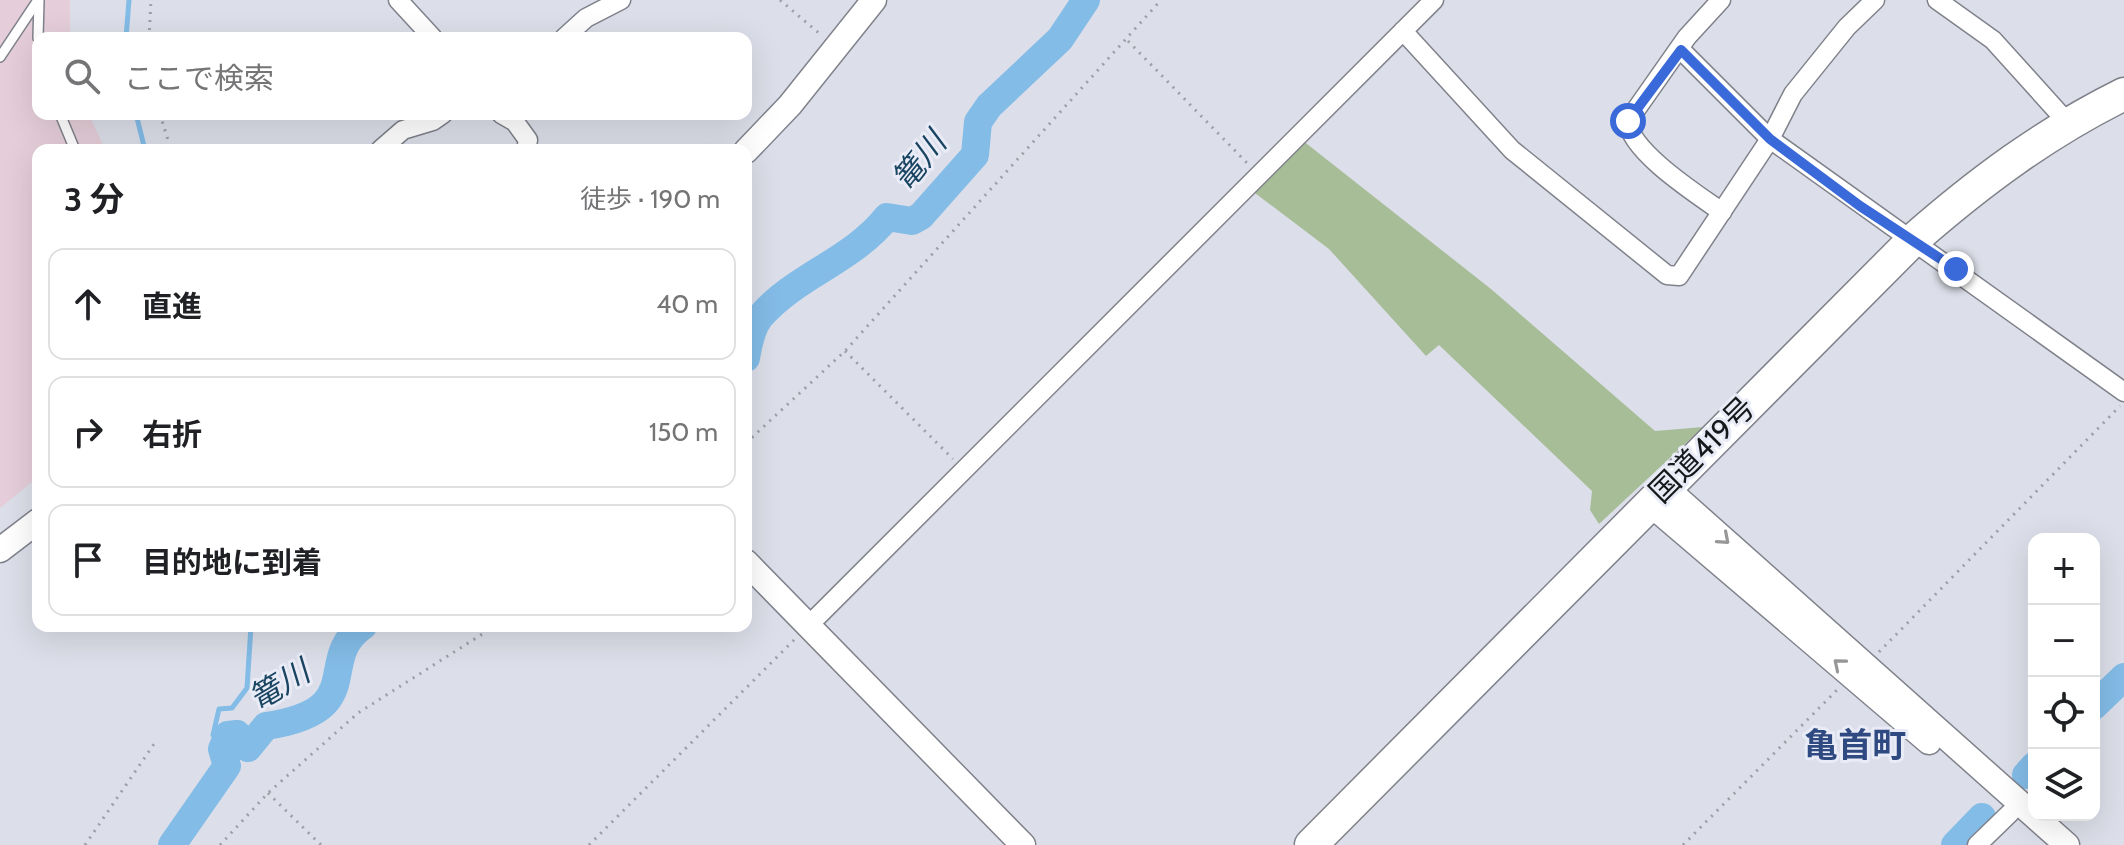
<!DOCTYPE html>
<html lang="ja">
<head>
<meta charset="utf-8">
<style>
	:root { --surface:#fff; --page:#f2f2f2; --text:#202124; --muted:#757577; --line:#e0e0e0 }
	body { margin:0; font-family:Cabin,"Noto Sans JP",sans-serif; background:var(--page); color:var(--text) }
	.controls { position:absolute; right:24px; bottom:24px; display:grid; overflow:hidden; border-radius:16px; box-shadow:0 8px 32px #0002 }
	.controls button { width:72px; height:72px; display:grid; place-items:center; padding:0; border:0; border-bottom:2px solid var(--line); background:var(--surface); color:var(--text); font:40px sans-serif }
	.stop { position:absolute; width:24px; height:24px; margin:-18px; border:6px solid #3a69da; border-radius:50%; background:#fff }
	.stop.end { background:#3a69da; border-color:#fff; box-shadow:0 2px 8px #0008 }
	.list { margin:0; padding:0; list-style:none }
	h2 { display:flex; justify-content:space-between; align-items:center; height:104px; margin:0; padding:0 32px; font-size:34px }
	h2 small { font-size:26px; font-weight:400; color:var(--muted) }
	.list li { display:grid; grid-template-columns:52px 1fr auto; gap:24px; align-items:center; box-sizing:border-box; height:112px; margin:0 16px 16px; padding:0 16px; border:2px solid var(--line); border-radius:16px }
	.list b { display:block; font-size:30px; white-space:nowrap }
	.list em { font-size:26px; font-style:normal; color:var(--muted) }
	.icon { flex:none; width:44px; height:44px; fill:none; stroke:currentColor; stroke-width:2; stroke-linecap:round; stroke-linejoin:round }
	.map { position:relative; flex:none; width:2124px; height:845px; overflow:hidden }
	.search { position:absolute; background:var(--surface); box-shadow:0 8px 32px #0002; left:32px; top:32px; width:720px; height:88px; display:flex; align-items:center; gap:20px; box-sizing:border-box; padding:0 28px; border-radius:16px; color:var(--muted); font-size:30px }
	.panel { position:absolute; background:var(--surface); box-shadow:0 8px 32px #0002; left:32px; top:144px; width:720px; height:488px; border-radius:16px }
	.map>svg:first-child { display:block }
	.industrial { fill:#e5ced9 }
	.green { fill:#a7bd98 }
	.lines { fill:none; stroke-linecap:round; stroke-linejoin:round }
	.stream { stroke:#83bce7; stroke-width:5 }
	.river { stroke:#83bce7; stroke-width:28 }
	.lane-casing { stroke:#80828b; stroke-width:12 }
	.street-casing { stroke:#80828b; stroke-width:21 }
	.secondary-casing { stroke:#80828b; stroke-width:27 }
	.highway-casing { stroke:#80828b; stroke-width:35 }
	.path { stroke:#9d9fa7; stroke-width:3; stroke-dasharray:2 6; stroke-linecap:butt }
	.lane { stroke:#fff; stroke-width:9 }
	.street { stroke:#fff; stroke-width:18 }
	.secondary { stroke:#fff; stroke-width:24 }
	.highway { stroke:#fff; stroke-width:32 }
	.oneway { stroke:#979798 }
	.route { stroke:#3a69da; stroke-width:10 }
	.labels { text-anchor:middle; stroke-width:6; stroke-linejoin:round; paint-order:stroke }
	.street-label { font-size:30px; fill:#17181b; stroke:#e9ecf6 }
	.water-label { font-size:32px; font-style:italic; fill:#1a4562; stroke:#e9ecf6 }
	.quarter-label { font-size:34px; font-weight:bold; fill:#2f4981; stroke:#e9ecf6 }
</style>
</head>
<body>
<div class="map">
<svg width="2124" height="845" viewBox="0 0 2124 845">
	<rect width="100%" height="100%" fill="#dcdfe9"/>
	<!-- industrial -->
	<path class="industrial" d="M0 0H70V38H38V114H89L105 150H38V477L0 508Z"/>
	<!-- green -->
	<path class="green" d="M1302 140 1491 289 1655 431 1703 427 1599 524 1590 510 1592 491 1439 345 1426 356 1329 249 1251 190Z"/>
	<g class="lines">
		<!-- stream -->
		<g class="stream">
			<path d="M126 38 129 0"/>
			<path d="M136 114 145 150"/>
			<path d="M222 749 213 735 219 709 232 708 247 688 251 626"/>
		</g>
		<!-- river -->
		<g class="river">
			<path d="M746 358C748 346 752 327 760 317 795 276 852 261 887 217L912 221 921 216 975 155 978 122 989 106 1060 39 1086 0"/>
			<path d="M2094 706 2124 677"/>
			<path d="M2026 775 2034 766"/>
			<path d="M172 845 227 766 222 749 228 735 237 734 248 748 266 726C371 710 314 660 363 626"/>
			<path d="M1955 845 1982 817"/>
		</g>
		<!-- lane casing -->
		<g class="lane-casing">
			<g id="lane">
				<path d="M38 38 39 0"/>
				<path d="M0 57 38 0"/>
				<path d="M60 114 75 150"/>
			</g>
		</g>
		<!-- street casing -->
		<g class="street-casing">
			<g id="street">
				<path d="M398 0 433 38"/>
				<path d="M1721 0 1687 37 1628 121C1629 151 1698 195 1722 212"/>
				<path d="M1937 0 1993 40 2067 122"/>
				<path d="M1403 31 1512 150 1667 275 1679 276 1770 139 1793 94 1847 27 1875 0"/>
				<path d="M564 38 586 18 621 0"/>
				<path d="M1681 50 1770 139 2124 392"/>
				<path d="M501 114 515 122 528 140 526 150"/>
				<path d="M380 150 403 130 433 121 443 114"/>
				<path d="M808 626 1434 0"/>
				<path d="M1977 845 2010 813"/>
			</g>
		</g>
		<!-- secondary casing -->
		<g class="secondary-casing">
			<g id="secondary">
				<path d="M746 151 790 105 874 0"/>
				<path d="M1665 487 2067 845"/>
				<path d="M1649 503 1929 742"/>
				<path d="M0 550 38 521"/>
				<path d="M746 562 1023 845"/>
			</g>
		</g>
		<!-- highway casing -->
		<g class="highway-casing">
			<path id="highway" d="M1311 845 1912 241C1978 183 2045 133 2124 94"/>
		</g>
		<!-- path -->
		<g class="path">
			<path d="M780 0 820 34"/>
			<path d="M149 38 151 0"/>
			<path d="M1128 41 1248 164"/>
			<path d="M160 114 171 150"/>
			<path d="M845 351 953 459"/>
			<path d="M746 443 845 351 1161 0"/>
			<path d="M1879 652 2120 406"/>
			<path d="M268 793 321 845"/>
			<path d="M85 845 154 744"/>
			<path d="M220 845 268 793 358 713 495 626"/>
			<path d="M589 845 794 640"/>
			<path d="M1683 845 1838 689"/>
		</g>
		<!-- lane -->
		<use href="#lane" class="lane"/>
		<!-- street -->
		<use href="#street" class="street"/>
		<!-- secondary -->
		<use href="#secondary" class="secondary"/>
		<!-- highway -->
		<use href="#highway" class="highway"/>
	</g>
	<!-- one-way arrows -->
	<defs><path id="oneway-chevron" d="M-2-3.5L2.5 0L-2 3.5" fill="none" stroke-width="1.6" stroke-linecap="round" stroke-linejoin="round" transform="scale(2)"/></defs>
	<g class="oneway">
		<use href="#oneway-chevron" transform="translate(1724 539) rotate(41)"/>
		<use href="#oneway-chevron" transform="translate(1839 664) rotate(-140)"/>
	</g>
	<g class="lines">
		<!-- route -->
		<path class="route" d="M1628 121 1681 50 1770 139 1860 206 1956 269"/>
	</g>
	<g class="labels">
		<!-- street labels -->
		<g class="street-label">
			<text transform="translate(1702 450) rotate(-45)" y="10">国道419号</text>
		</g>
		<!-- water labels -->
		<g class="water-label">
			<text transform="translate(919 161) rotate(-51)" y="11">篭川</text>
			<text transform="translate(279 685) rotate(-31)" y="11">篭川</text>
		</g>
		<!-- quarter labels -->
		<g class="quarter-label">
			<text x="1855" y="757">亀首町</text>
		</g>
	</g>
</svg>
<div class="controls">
<button>+</button>
<button>−</button>
<button><svg class="icon" aria-label="locate" viewBox="0 0 24 24"><circle cx="12" cy="12" r="6"/><path d="M12 2v4M12 18v4M2 12h4M18 12h4"/></svg></button>
<button><svg class="icon" aria-label="layers" viewBox="0 0 24 24"><path d="M12 4l9 5-9 5-9-5zM3 14l9 5 9-5"/></svg></button>
</div>
<div class="stop" style="left:1628px;top:121px"></div>
<div class="stop end" style="left:1956px;top:269px"></div>
<div class="search"><svg class="icon" aria-label="search" viewBox="0 0 24 24"><circle cx="10" cy="10" r="6"/><path d="M15 15l6 6"/></svg>ここで検索</div>
<section class="panel">
<h2>3 分<small>徒歩 · 190 m</small></h2>
<ul class="list">
<li><svg class="icon" aria-label="ahead" viewBox="0 0 24 24"><path d="M12 20V5M6 11l6-6 6 6"/></svg><div><b>直進</b></div><em>40 m</em></li>
<li><svg class="icon" aria-label="right" viewBox="0 0 24 24"><path d="M7 20v-9h11M14 6l5 5-5 5"/></svg><div><b>右折</b></div><em>150 m</em></li>
<li><svg class="icon" aria-label="arrive" viewBox="0 0 24 24"><path d="M6 21V4h12l-3 4 3 4H6"/></svg><div><b>目的地に到着</b></div></li>
</ul>
</section>
</div>
</body>
</html>
